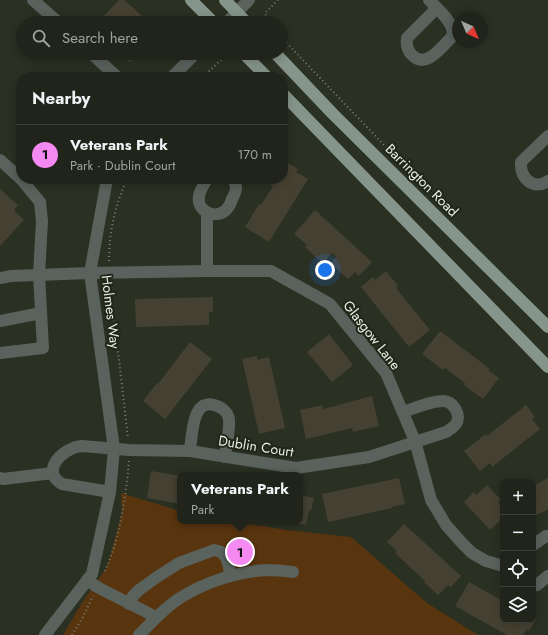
<!DOCTYPE html>
<html lang="en">
<head>
<meta charset="utf-8">
<style>
	:root { --surface:#20241a; --page:#282c23; --text:#f1f3f6; --muted:#a2a4a2; --line:#3d4139; --accent:#f489f1 }
	body { margin:0; font-family:Jost,sans-serif; background:var(--page); color:var(--text) }
	.controls { position:absolute; right:12px; bottom:12px; display:grid; overflow:hidden; border-radius:8px; box-shadow:0 2px 10px #0003 }
	.controls button { width:36px; height:36px; display:grid; place-items:center; padding:0; border:0; border-bottom:1px solid var(--line); background:var(--surface); color:var(--text); font:20px sans-serif }
	.compass { position:absolute; left:452px; top:12px; width:36px; height:36px; border-radius:50%; background:var(--surface); box-shadow:0 2px 10px #0003; rotate:136deg }
	.you { position:absolute; left:325px; top:270px; width:14px; height:14px; margin:-10px; border:3px solid #fff; border-radius:50%; background:#1a73e8; box-shadow:0 0 0 6px #1a73e833 }
	.badge { display:grid; place-items:center; width:26px; height:26px; border-radius:50%; background:var(--accent); color:#111; font-size:13px; font-weight:700 }
	.pin { position:absolute; translate:-50% -50%; border:2px solid #fff; box-shadow:0 1px 4px #0006 }
	.popup { position:absolute; left:177px; top:472px; width:126px; height:52px; box-sizing:border-box; display:grid; place-content:center; border-radius:8px; background:var(--surface); filter:drop-shadow(0 1px 3px #0005); font-size:13px; white-space:nowrap; color:var(--muted) }
	.popup b { font-size:15px; color:var(--text) }
	.popup::after { content:''; position:absolute; left:50%; top:100%; margin-left:-8px; border:8px solid transparent; border-top-color:var(--surface) }
	.list { margin:0; padding:0; list-style:none }
	h2 { display:flex; justify-content:space-between; align-items:center; height:52px; margin:0; padding:0 16px; font-size:17px }
	h2 small { font-size:13px; font-weight:400; color:var(--muted) }
	.list li { display:grid; grid-template-columns:26px 1fr auto; gap:12px; align-items:center; box-sizing:border-box; height:60px; padding:0 16px; border-top:1px solid var(--line) }
	.list b { display:block; font-size:15px; white-space:nowrap }
	.list p { margin:0; font-size:13px; white-space:nowrap; color:var(--muted) }
	.list em { font-size:13px; font-style:normal; color:var(--muted) }
	.icon { flex:none; width:22px; height:22px; fill:none; stroke:currentColor; stroke-width:2; stroke-linecap:round; stroke-linejoin:round }
	.map { position:relative; flex:none; width:548px; height:635px; overflow:hidden }
	.search { position:absolute; background:var(--surface); box-shadow:0 2px 10px #0003; left:16px; top:16px; width:272px; height:44px; display:flex; align-items:center; gap:10px; box-sizing:border-box; padding:0 14px; border-radius:22px; color:var(--muted); font-size:15px }
	.panel { position:absolute; background:var(--surface); box-shadow:0 2px 10px #0003; left:16px; top:72px; width:272px; height:112px; border-radius:16px }
	.map>svg:first-child { display:block }
	.green { fill:#58350f }
	.building { fill:#454132 }
	.lines { fill:none; stroke-linecap:round; stroke-linejoin:round }
	.path { stroke:#7a8074; stroke-width:2; stroke-dasharray:1 3; stroke-linecap:butt }
	.minor { stroke:#5a625d; stroke-width:12 }
	.major { stroke:#86958b; stroke-width:12 }
	.labels { text-anchor:middle; stroke-width:4; stroke-linejoin:round; paint-order:stroke }
	.street-label { font-size:14px; fill:#e9eee4; stroke:#202618 }
</style>
</head>
<body>
<div class="map">
<svg width="548" height="635" viewBox="0 0 548 635">
	<rect width="100%" height="100%" fill="#2a3022"/>
	<!-- green -->
	<path class="green" d="M121 493 180 511V521H230L287 530 351 537 427 603 478 635H63L83 601 107 567 122 513Z"/>
	<!-- building -->
	<g class="building">
		<path d="M119 0H124L150 23H97Z"/>
		<path d="M121 53H139L130 62Z"/>
		<path d="M284 161 298 169 296 172 308 179 269 242 245 227 259 204 261 205 273 186 270 184 273 179H283V163Z"/>
		<path d="M0 189 18 205 14 210 24 220 0 246Z"/>
		<path d="M315 210 372 262 359 276 355 272 348 279 330 263 336 257 332 253 323 264 305 247 307 245 294 234Z"/>
		<path d="M386 271 398 286 396 288 430 330 409 347 361 287 373 277 375 280Z"/>
		<path d="M213 297V312H209V325L136 327 135 299Z"/>
		<path d="M440 331 490 369 488 370 499 378 483 399 464 385 465 383 445 368 443 370 422 354Z"/>
		<path d="M329 334 353 365 332 382 307 352Z"/>
		<path d="M190 342 212 359 165 419 143 401 157 383 158 384Z"/>
		<path d="M257 356V360L269 357 285 428 259 434 242 359Z"/>
		<path d="M372 396 379 426 353 432 352 428 306 439 300 410 323 405V409Z"/>
		<path d="M526 405 535 417 532 419 540 429 492 467 490 463 480 471 464 451 486 434 487 436Z"/>
		<path d="M151 471 180 476V504L147 498Z"/>
		<path d="M399 478 405 504 391 507 392 508 328 522 322 494Z"/>
		<path d="M548 478V509L533 517V486Z"/>
		<path d="M487 485 501 500 498 502 503 507V518L490 530 464 502 474 492 476 495Z"/>
		<path d="M300 495 314 498 311 511 309 510 306 525 288 522V521H300Z"/>
		<path d="M404 524 461 576 451 587 448 585 438 595 424 582 425 581 395 553 397 551 387 542Z"/>
		<path d="M469 582 503 601V620H533V618L536 619 529 631 527 629 523 635H507L455 606Z"/>
	</g>
	<g class="lines">
		<!-- path -->
		<g class="path">
			<path d="M268 23 265 13 278 0"/>
			<path d="M281 37 424 187"/>
			<path d="M203 77 224 57 232 59 233 58"/>
			<path d="M109 261C109 233 115 205 127 179"/>
			<path d="M109 284V289L119 360 128 438"/>
			<path d="M105 571C120 538 126 496 129 460"/>
			<path d="M72 635 83 617 93 596"/>
		</g>
		<!-- minor -->
		<g class="minor">
			<path d="M33 0 59 23"/>
			<path d="M429 0C437 8 457 25 452 37 442 46 426 70 412 55 407 50 406 45 407 38L437 8"/>
			<path d="M226 23 249 0"/>
			<path d="M91 53 117 77"/>
			<path d="M172 77 196 53"/>
			<path d="M548 136 521 162C520 178 533 191 548 181"/>
			<path d="M0 160 21 179"/>
			<path d="M207 179C204 184 200 190 199 196 196 211 215 220 226 210 229 207 231 203 232 199 236 192 238 187 233 179"/>
			<path d="M207 213V271"/>
			<path d="M0 278 11 276 90 273 207 271H271L330 304 386 373 415 441 431 500 446 525 462 543 472 553 486 561 503 566"/>
			<path d="M0 321 41 313"/>
			<path d="M0 353 43 348 39 275 42 221 40 202 21 179"/>
			<path d="M190 451C192 436 192 395 217 406 223 408 228 413 229 419 230 431 226 445 225 457"/>
			<path d="M0 478 3 479 53 473"/>
			<path d="M110 492 62 484C39 471 64 447 82 446L129 450 190 451 296 468 369 457 446 432C449 430 453 428 456 424 462 415 453 401 443 401 431 401 415 408 403 412"/>
			<path d="M533 545 546 536H548"/>
			<path d="M87 580 97 587 156 617"/>
			<path d="M533 586 537 585 548 576"/>
			<path d="M129 604 133 596 139 590 157 577 179 563 214 550 221 552 226 557 229 566 230 575"/>
			<path d="M45 635 92 574 110 492 114 449 90 273 107 179"/>
			<path d="M139 635C152 622 164 608 180 598 205 582 239 571 268 570 276 570 285 571 293 572"/>
		</g>
		<!-- major -->
		<g class="major">
			<path d="M191 0 214 23"/>
			<path d="M225 0 247 23"/>
			<path d="M243 53 267 77"/>
			<path d="M275 53 333 114 548 327"/>
			<path d="M283 94 548 367"/>
		</g>
	</g>
	<g class="labels">
		<!-- street labels -->
		<g class="street-label">
			<text transform="translate(422 180) rotate(45)" y="5">Barrington Road</text>
			<text transform="translate(111 312) rotate(83)" y="5">Holmes Way</text>
			<text transform="translate(372 335) rotate(52)" y="5">Glasgow Lane</text>
			<text transform="translate(256 446) rotate(9)" y="5">Dublin Court</text>
		</g>
	</g>
</svg>
<div class="controls">
<button>+</button>
<button>−</button>
<button><svg class="icon" aria-label="locate" viewBox="0 0 24 24"><circle cx="12" cy="12" r="6"/><path d="M12 2v4M12 18v4M2 12h4M18 12h4"/></svg></button>
<button><svg class="icon" aria-label="layers" viewBox="0 0 24 24"><path d="M12 4l9 5-9 5-9-5zM3 14l9 5 9-5"/></svg></button>
</div>
<svg class="compass" viewBox="-18 -18 36 36"><path d="M0-13l5 13h-10z" fill="#e53935"/><path d="M0 13l5-13h-10z" fill="#a2a4a2"/></svg>
<div class="you"></div>
<div class="pin badge" style="left:240px;top:552px">1</div>
<div class="popup"><b>Veterans Park</b>Park</div>
<div class="search"><svg class="icon" aria-label="search" viewBox="0 0 24 24"><circle cx="10" cy="10" r="6"/><path d="M15 15l6 6"/></svg>Search here</div>
<section class="panel">
<h2>Nearby<small></small></h2>
<ul class="list">
<li><span class="badge">1</span><div><b>Veterans Park</b><p>Park · Dublin Court</p></div><em>170 m</em></li>
</ul>
</section>
</div>
</body>
</html>
